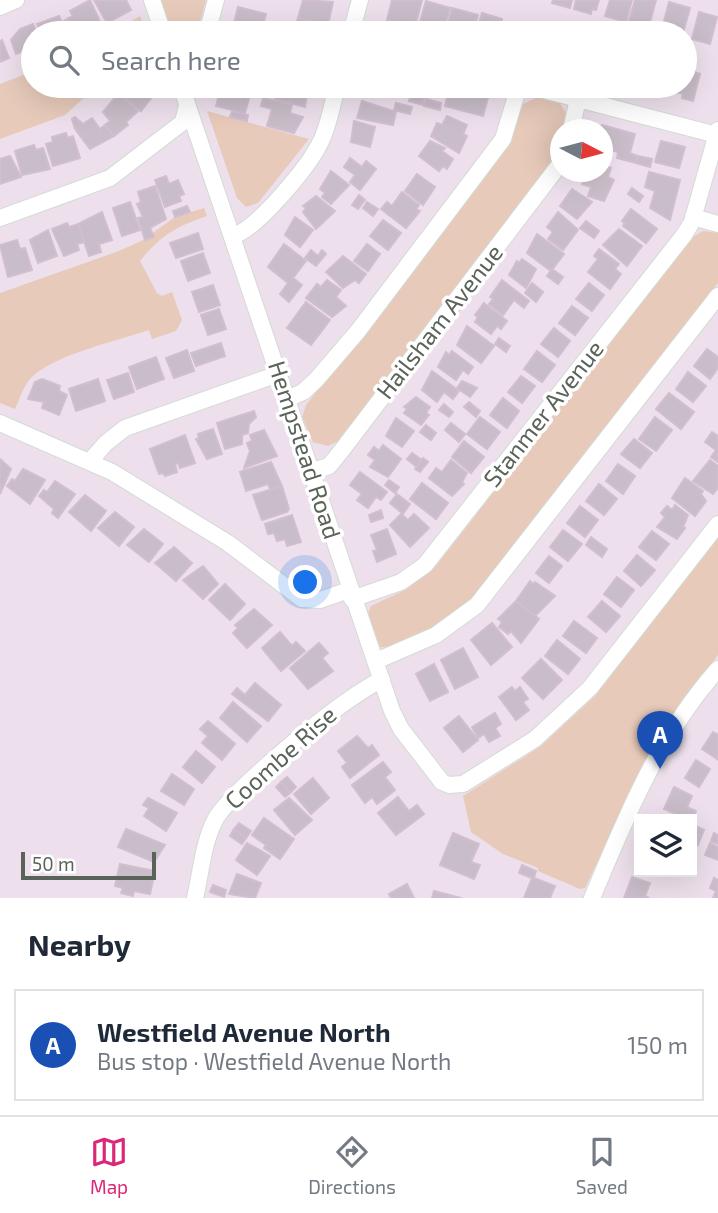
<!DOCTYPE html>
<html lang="en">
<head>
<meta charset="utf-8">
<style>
	:root { --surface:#fff; --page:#f2f2f3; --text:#1f2937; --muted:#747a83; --line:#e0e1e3; --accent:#db2777 }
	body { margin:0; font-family:"Exo 2",sans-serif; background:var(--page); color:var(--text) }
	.controls { position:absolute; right:21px; bottom:21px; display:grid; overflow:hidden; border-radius:0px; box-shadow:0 7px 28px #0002 }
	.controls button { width:63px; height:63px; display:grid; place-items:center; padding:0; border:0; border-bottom:2px solid var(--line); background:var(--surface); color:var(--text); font:35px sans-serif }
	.compass { position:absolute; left:550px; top:119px; width:63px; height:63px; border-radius:50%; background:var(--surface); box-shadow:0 7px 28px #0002; rotate:96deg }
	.scale { position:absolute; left:21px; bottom:18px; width:135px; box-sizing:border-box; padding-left:7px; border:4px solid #5a6359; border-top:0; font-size:19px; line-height:24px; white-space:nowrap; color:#5a6359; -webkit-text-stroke:5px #fff; paint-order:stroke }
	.you { position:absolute; left:306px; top:583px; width:24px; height:24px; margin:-18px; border:5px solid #fff; border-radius:50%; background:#1a73e8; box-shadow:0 0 0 10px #1a73e833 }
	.badge { display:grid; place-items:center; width:46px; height:46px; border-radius:50%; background:var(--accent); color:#fff; font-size:23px; font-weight:700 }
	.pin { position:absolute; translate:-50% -58px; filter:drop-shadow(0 2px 4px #0008) }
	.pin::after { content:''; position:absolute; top:37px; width:24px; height:21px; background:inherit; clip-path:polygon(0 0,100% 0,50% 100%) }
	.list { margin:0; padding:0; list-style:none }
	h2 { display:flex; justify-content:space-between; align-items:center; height:91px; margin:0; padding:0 28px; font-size:30px }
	h2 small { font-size:23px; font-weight:400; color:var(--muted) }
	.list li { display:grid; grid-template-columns:46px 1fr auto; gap:21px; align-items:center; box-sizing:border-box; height:112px; margin:0 14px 14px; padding:0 14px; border:2px solid var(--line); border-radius:0px }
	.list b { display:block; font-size:26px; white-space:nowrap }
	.list p { margin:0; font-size:23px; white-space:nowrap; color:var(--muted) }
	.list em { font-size:23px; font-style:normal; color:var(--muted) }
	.icon { flex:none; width:38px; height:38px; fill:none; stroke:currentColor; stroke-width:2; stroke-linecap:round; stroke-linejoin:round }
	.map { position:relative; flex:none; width:718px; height:898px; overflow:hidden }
	.search { position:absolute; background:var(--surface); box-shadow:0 7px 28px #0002; left:21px; right:21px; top:21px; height:77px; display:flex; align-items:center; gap:18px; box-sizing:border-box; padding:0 24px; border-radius:38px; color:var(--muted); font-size:26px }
	.sheet { height:217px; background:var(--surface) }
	nav { display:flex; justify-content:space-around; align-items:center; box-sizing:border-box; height:98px; border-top:2px solid var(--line); background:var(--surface); font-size:19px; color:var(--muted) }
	nav a { display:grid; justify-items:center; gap:4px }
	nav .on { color:var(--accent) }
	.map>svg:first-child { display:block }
	.green { fill:#e7caba }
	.building { fill:#c8bdc8; stroke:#d2bed1; stroke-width:2 }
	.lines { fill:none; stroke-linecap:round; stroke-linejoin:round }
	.street-casing { stroke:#d3dbd4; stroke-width:18 }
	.street { stroke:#fff; stroke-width:16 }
	.labels { text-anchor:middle; stroke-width:7; stroke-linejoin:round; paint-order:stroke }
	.street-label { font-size:24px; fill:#5a6359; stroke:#fff }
</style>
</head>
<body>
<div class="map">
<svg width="718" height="898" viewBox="0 0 718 898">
	<rect width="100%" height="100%" fill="#ede0ec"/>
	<!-- green -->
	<g class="green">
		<path d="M159 0H206L197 33H171Z"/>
		<path d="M140 16 143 24 126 33H112Z"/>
		<path d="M33 71V86H97L65 115 0 139V84Z"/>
		<path d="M542 95 559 102 566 113 556 160 340 440 328 446 313 442 302 417 306 405 508 145 523 104Z"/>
		<path d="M207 111 309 139 258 203 246 207 237 198Z"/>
		<path d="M204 208 207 216C177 226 160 236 140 261L157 293 162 296 172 292 182 320 176 331 152 339 149 330C117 341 52 355 30 379 23 387 20 399 15 409L0 403V293L119 251 143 240 175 217Z"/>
		<path d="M703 231 718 233V283L474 598C451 615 411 650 380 647L368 613 371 606 405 590 436 566 693 237Z"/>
		<path d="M718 538V655L662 729 585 888 580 889 538 871V868L503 854 471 832 463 796 540 747 595 696Z"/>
	</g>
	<!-- building -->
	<g class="building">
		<path d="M90 0 102 26 87 33H79L78 30 73 32 67 19 73 16 70 11Z"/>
		<path d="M94 0H126L131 10 107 23Z"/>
		<path d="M303 0 333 2 328 25 298 18Z"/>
		<path d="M392 0H422L415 27 387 20Z"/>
		<path d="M553 0H572L570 8 552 3Z"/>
		<path d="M576 0H599L596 10 592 9 591 14 574 9Z"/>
		<path d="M610 0H632L626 22 605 16Z"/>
		<path d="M635 0H656L648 30 628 24Z"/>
		<path d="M426 1 450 8 443 33 418 29Z"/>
		<path d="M669 2 690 8 683 33H661Z"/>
		<path d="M238 7 266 14 261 33 233 27Z"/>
		<path d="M452 8 478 15 473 33H446Z"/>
		<path d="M699 12 717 17 710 44 692 39Z"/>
		<path d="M482 13 502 19 499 33H476Z"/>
		<path d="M59 16 62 22 67 19 72 33H41L37 24Z"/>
		<path d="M298 18 326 25 323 33H294Z"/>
		<path d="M514 23 534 29 533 33H512Z"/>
		<path d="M33 24 37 33H33V47L16 54 11 40 20 29Z"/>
		<path d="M2 40 9 58 0 62V41Z"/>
		<path d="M685 69 700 74 693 101 682 98 683 94 676 92 678 86H685Z"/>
		<path d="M124 86 152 88 147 94 152 97 141 111 119 93Z"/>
		<path d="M227 86H250L248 91Z"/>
		<path d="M279 86 308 87 305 107 275 99Z"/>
		<path d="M371 86H408L405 95Z"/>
		<path d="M450 86 475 91 476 87 483 89 482 92 489 94 483 116 445 106Z"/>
		<path d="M646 86H668L663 95 651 92 652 88Z"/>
		<path d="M221 88 250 95 245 113 216 106Z"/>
		<path d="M118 94 138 111 126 122 128 125 114 136 105 125 110 121 103 112Z"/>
		<path d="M411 94 424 98 423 105 409 101Z"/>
		<path d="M263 98 292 105 290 113 303 117 294 133 267 126 272 109 261 106Z"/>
		<path d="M426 99 441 103 440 110 424 106Z"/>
		<path d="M362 101 396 112 393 125 357 118Z"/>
		<path d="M396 103 412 107 410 114 394 110Z"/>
		<path d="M232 112 248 115 247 121 230 117Z"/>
		<path d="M447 116 467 125 463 134 467 136 459 153 431 136 437 123 442 125Z"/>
		<path d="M75 117 83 124 92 118 100 129 105 125 114 136 90 149 75 129 72 119Z"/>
		<path d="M354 121 375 127 370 147 351 142Z"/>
		<path d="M602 125 635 134 630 153 638 156 636 163 617 158 618 152 602 148V130H597Z"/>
		<path d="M66 133 68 138 73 136 80 158 53 166 46 144 53 142 52 137Z"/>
		<path d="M430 141 445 148 442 151 453 159 447 169 443 166 439 171 419 156Z"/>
		<path d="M661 141 685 147 679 168 655 162Z"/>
		<path d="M34 145 36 150 43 148 50 169 22 175 15 151Z"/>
		<path d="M10 156 21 177 0 184V159Z"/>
		<path d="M638 156 652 159 650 167 636 163Z"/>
		<path d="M350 158 362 167 366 161 376 169 360 190 350 182 355 175 344 167Z"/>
		<path d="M602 165 611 168 608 177 614 180 604 201 588 196 591 187 582 184 586 172H602Z"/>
		<path d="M331 171 349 185 331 204 322 197 325 193 320 189Z"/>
		<path d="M649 172 680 180 670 220 650 208 655 191 645 187Z"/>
		<path d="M417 174 435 187 423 205 405 191Z"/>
		<path d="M166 176 169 184 178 180 184 194 179 196 181 201 165 207 155 180Z"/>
		<path d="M155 186 166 219 150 228 154 237 145 240 138 218 143 217 137 204 141 202 138 192Z"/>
		<path d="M632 188 643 196 639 202 628 194Z"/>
		<path d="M572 189 592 202 577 219 560 206Z"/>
		<path d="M402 192 419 205 416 209 420 211 406 228 381 209 387 202 392 206Z"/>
		<path d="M359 195 365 200 358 209 352 205Z"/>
		<path d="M316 196 335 211 316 229 303 212 306 208 303 206Z"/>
		<path d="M130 202 140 230 122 236 113 208Z"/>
		<path d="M367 202 378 209 373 216 363 208Z"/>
		<path d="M187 206 190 212 175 217 173 211Z"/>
		<path d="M631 209 657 229 646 243 623 226 625 224 622 221Z"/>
		<path d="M102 212 112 240 99 244 101 252 89 256 78 224Z"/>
		<path d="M558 212 578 230 563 250 548 239 553 232 547 227Z"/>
		<path d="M295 217 313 230 300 247 285 235Z"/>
		<path d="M383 220 401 233 388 250 370 236Z"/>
		<path d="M586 221 599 231 594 238 580 228Z"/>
		<path d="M67 223 69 227 78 224 84 242 77 244 79 250 64 256 52 229Z"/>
		<path d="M619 229 642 246 627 266 603 245Z"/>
		<path d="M48 230 57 256 38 263 30 240Z"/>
		<path d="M198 233 203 249 176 258 170 243Z"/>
		<path d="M537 234 564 254 551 271 527 253Z"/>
		<path d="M17 240 20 249 25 248 32 270 8 277 0 245Z"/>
		<path d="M284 244 306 261 293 278 302 285 289 302 280 294 288 283 268 267Z"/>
		<path d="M367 244 380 254 368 271 354 261Z"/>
		<path d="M599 249 619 264 615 269 621 274 610 289 588 272 598 259 594 256Z"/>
		<path d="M311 250 318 256 322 250 326 254 316 266 305 258Z"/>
		<path d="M203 253 210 273 188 281 181 261Z"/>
		<path d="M343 256 366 274 359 283 355 280 343 288 326 272Z"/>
		<path d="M522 259 536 269 526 288 509 275 517 261 519 263Z"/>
		<path d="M552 269 563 277 558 284 547 276Z"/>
		<path d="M327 280 341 290 336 297 346 306 332 317 306 298 317 284 321 287Z"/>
		<path d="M502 280 529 301 524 308 514 300 503 315 489 304 493 299 490 297Z"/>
		<path d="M532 283 543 292 536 302 525 293Z"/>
		<path d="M589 283 604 295 592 311 576 299Z"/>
		<path d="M213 285 220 305 199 312 192 292Z"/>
		<path d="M306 302 330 320 311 345 287 328Z"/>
		<path d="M484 303 507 321 501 329 497 326 491 334 475 322 478 317 475 315Z"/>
		<path d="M572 306 588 318 575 335 559 323Z"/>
		<path d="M219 309 226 329 208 335 201 315Z"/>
		<path d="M467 326 494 346 481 363 457 345Z"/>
		<path d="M554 328 570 341 558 357 541 344Z"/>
		<path d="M499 338 510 346 506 352 495 344Z"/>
		<path d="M221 343 225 356 196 366 191 353Z"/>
		<path d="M707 349 718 357V368L710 379 694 366Z"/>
		<path d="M187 350 194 371 174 378 166 358Z"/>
		<path d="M452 351 473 367 468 374 463 370 456 380 438 367 446 352 449 355Z"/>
		<path d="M537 351 555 365 542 382 524 369Z"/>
		<path d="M156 357 164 379 137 389 129 367Z"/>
		<path d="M432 371 459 391 453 399 444 392 437 402 422 390Z"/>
		<path d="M688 372 706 386 693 402 676 389Z"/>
		<path d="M128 373 134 392 114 399 107 380Z"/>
		<path d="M521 376 535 386 522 403 508 392Z"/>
		<path d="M42 379 60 386 59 391 67 395 59 415 42 408 44 402 28 399 35 382Z"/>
		<path d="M98 379 105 401 76 411 69 389Z"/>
		<path d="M462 381 477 388 470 397 457 388Z"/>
		<path d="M669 393 694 412 681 429 656 409Z"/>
		<path d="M416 397 430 407 426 413 429 415 421 425 404 413 407 409 404 407Z"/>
		<path d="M503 398 519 411 507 428 490 415Z"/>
		<path d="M469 402 480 411 476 417 464 407Z"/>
		<path d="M444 404 453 412 449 417 439 410Z"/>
		<path d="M254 411 256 417 249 424 248 433 242 435V444L225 449 217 423Z"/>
		<path d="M480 417 500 432 487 449 467 434Z"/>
		<path d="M655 417 672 430 656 451 639 439Z"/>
		<path d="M396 418 414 431 402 447 386 436Z"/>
		<path d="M451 423 465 434 459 442 445 430Z"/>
		<path d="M426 425 436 433 431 440 420 432Z"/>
		<path d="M213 429 222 454 207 459 196 439 199 438 198 434Z"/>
		<path d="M264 430 277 456 244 468 250 451 247 443 252 441 250 435Z"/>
		<path d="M712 432 718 436V462L711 457 716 450 705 442Z"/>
		<path d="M185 435 195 463 180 468 178 463 175 464 177 472 165 476 163 473 159 474 150 449Z"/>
		<path d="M634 439 652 453 640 468 621 454Z"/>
		<path d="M464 441 484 457 471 473 452 457Z"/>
		<path d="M383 445 401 459 388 477 370 467 375 460 368 455 374 447 379 451Z"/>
		<path d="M412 453 422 460 417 467 407 459Z"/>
		<path d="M423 458 428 462 420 472 415 469Z"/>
		<path d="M0 459 11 469 0 494Z"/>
		<path d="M451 460 467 473 462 482 464 484 452 496 429 478 436 468 442 472Z"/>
		<path d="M710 460 718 466V488L713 494 693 481Z"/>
		<path d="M271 462 282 486 270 489 268 484 246 491 240 472Z"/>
		<path d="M618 464 635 476 623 494 606 481Z"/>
		<path d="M23 469 45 480 30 504 7 486 12 479 15 481Z"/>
		<path d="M360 472 387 492 381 500 376 497 368 508 357 500 362 494 350 485Z"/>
		<path d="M685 478 703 491 701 494 706 501 695 516 672 498Z"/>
		<path d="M389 480 399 487 395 493 385 485Z"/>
		<path d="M55 481 75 494 58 518 52 513 54 509 39 496 44 490 47 492Z"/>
		<path d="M422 483 448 503 436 519 410 499Z"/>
		<path d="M599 484 617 499 604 515 586 501Z"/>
		<path d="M282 486 289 509 287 512 262 520 253 495Z"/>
		<path d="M397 494 410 504 403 514 390 503Z"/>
		<path d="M85 495 106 511 91 531 69 512Z"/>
		<path d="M675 505 688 515 683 527 685 528 677 539 657 527 665 517 661 513 667 506 672 510Z"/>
		<path d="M580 506 598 520 585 537 567 523Z"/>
		<path d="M381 510 383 518 371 522 369 515Z"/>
		<path d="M115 512 134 527 119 546 98 528Z"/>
		<path d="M401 514 408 520 414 514 429 528 410 547 390 525Z"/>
		<path d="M292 515 301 542 287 546 285 539 277 541 274 533 268 534 265 524Z"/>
		<path d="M144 529 163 544 149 562 127 545Z"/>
		<path d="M387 529 396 554 377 562 373 551 377 550 371 535Z"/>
		<path d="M563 530 582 544 568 561 550 547Z"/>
		<path d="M652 531 669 544 656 560 639 547Z"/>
		<path d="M591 537 607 549 602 557 586 545Z"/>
		<path d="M174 547 192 563 176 581 155 563Z"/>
		<path d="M637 555 655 570 641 586 624 571Z"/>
		<path d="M549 556 562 566 549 583 536 573Z"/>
		<path d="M203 566 218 584 203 599 183 580Z"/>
		<path d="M617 577 634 590 621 607 604 594Z"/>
		<path d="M530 581 533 584 535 582 555 596 535 616 516 601Z"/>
		<path d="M225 584 245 604 230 620 209 600Z"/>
		<path d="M516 601 539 619 521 643 511 631 508 634 499 627 502 622 498 619Z"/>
		<path d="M602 601 620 616 606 632 588 617Z"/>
		<path d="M254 609 272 625 247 648 233 633 238 628 235 625Z"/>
		<path d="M574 621 597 638 586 653 563 636Z"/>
		<path d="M492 623 512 647 491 665 471 640Z"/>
		<path d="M280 632 292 646 296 642 305 651 281 671 262 648Z"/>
		<path d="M557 640 580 659 568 674 545 656Z"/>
		<path d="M319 643 328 653 322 658 333 671 308 689 290 668Z"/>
		<path d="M463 648 478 677 455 689 441 660Z"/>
		<path d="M541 659 562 680 543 699 522 678Z"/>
		<path d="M434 664 448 692 430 701 416 674Z"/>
		<path d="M255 683 281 705 268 721 232 694 237 688 245 695Z"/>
		<path d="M512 687 515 691 520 687 528 699 523 702 529 710 516 720 499 697Z"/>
		<path d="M233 702 261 726 247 742 220 718Z"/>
		<path d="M495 713 501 724 495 728 500 736 489 742 484 734 478 738 472 727Z"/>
		<path d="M459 716 478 740 463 752 444 728Z"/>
		<path d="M208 721 235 744 222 760 202 743 208 736 200 729Z"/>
		<path d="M713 732 718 735 717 759 702 749Z"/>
		<path d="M357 736 368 748 372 745 379 755 350 778 342 767 347 763 338 751Z"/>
		<path d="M196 751 215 767 202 783 183 767Z"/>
		<path d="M696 760 710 769 699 787 685 778Z"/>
		<path d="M383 762 391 772 385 777 395 790 377 804 372 797 365 803 352 785Z"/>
		<path d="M172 774 194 789 184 805 161 791Z"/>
		<path d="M287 777 296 787 290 793 281 782Z"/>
		<path d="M313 778 329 798 311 814 294 794Z"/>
		<path d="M281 782 290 793 285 797 276 787Z"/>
		<path d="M674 787 692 796 687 807 696 811 692 821 664 809Z"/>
		<path d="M398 797 409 811 417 805 424 814 396 835 378 813Z"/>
		<path d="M148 798 177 813 166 831 144 816 149 808 143 805Z"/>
		<path d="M289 798 312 820 295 835 274 810Z"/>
		<path d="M264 818 294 839 280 859 264 848 266 845 252 835Z"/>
		<path d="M239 823 251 831 246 838 234 829Z"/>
		<path d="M692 824 704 830 701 837 692 832Z"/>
		<path d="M126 829 165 845 154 862 118 847Z"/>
		<path d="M234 829 246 838 242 844 230 836Z"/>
		<path d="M453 833 479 844 471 862 480 865 474 879 440 865Z"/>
		<path d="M694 833 701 837 698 845 692 842Z"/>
		<path d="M714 833 718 835V844L711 841Z"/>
		<path d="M247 843 270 856 257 875 236 860Z"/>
		<path d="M710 843 718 847V860L705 855Z"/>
		<path d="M120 864 155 871 150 894 134 891 133 896 121 893 123 888 115 886Z"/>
		<path d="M522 865 536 871 534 878 555 886 550 898H524L532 878 519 873Z"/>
		<path d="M237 874 261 883 255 898 229 894Z"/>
		<path d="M632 877 650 883 645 896 649 898H624Z"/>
		<path d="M714 878 718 880V898H713L716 891 710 888Z"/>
		<path d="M407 884 414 898H391L389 894Z"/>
		<path d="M213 885 226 890 224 897 210 892Z"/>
		<path d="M434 891 461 898H432Z"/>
	</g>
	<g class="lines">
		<!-- street casing -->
		<g class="street-casing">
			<g id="street">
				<path d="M152 0 163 33"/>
				<path d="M0 7 16 0"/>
				<path d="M207 33 216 0"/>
				<path d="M351 33 360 0"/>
				<path d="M181 86 392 711 401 729 442 782 449 785 463 784 535 739 590 688 718 524"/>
				<path d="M528 86 717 135"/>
				<path d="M571 130 578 99"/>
				<path d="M693 217 718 224"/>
				<path d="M0 218 110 178 183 122 187 105"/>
				<path d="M233 236C257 229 309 166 320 143 329 126 332 104 337 86"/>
				<path d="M287 399 303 392 316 380 358 331 503 139 519 86"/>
				<path d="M0 423 112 472 228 543 302 599 320 600 349 590"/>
				<path d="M91 460 106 443 125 428 278 374"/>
				<path d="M313 471 329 466 342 450 560 164"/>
				<path d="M352 599 401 582 425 565 684 235 692 222 718 130"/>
				<path d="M376 661 436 635 477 605 718 296"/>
				<path d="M195 898C201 873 203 843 215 820 230 791 350 692 382 680"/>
				<path d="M592 898C626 817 659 735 718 669"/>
			</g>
		</g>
		<!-- street -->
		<use href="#street" class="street"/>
	</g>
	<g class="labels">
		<!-- street labels -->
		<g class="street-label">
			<text transform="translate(440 322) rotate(-52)" y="8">Hailsham Avenue</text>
			<text transform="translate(544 414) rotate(-52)" y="8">Stanmer Avenue</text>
			<text transform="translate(304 450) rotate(72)" y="8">Hempstead Road</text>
			<text transform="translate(281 758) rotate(-42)" y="8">Coombe Rise</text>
		</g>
	</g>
</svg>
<div class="controls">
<button><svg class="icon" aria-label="layers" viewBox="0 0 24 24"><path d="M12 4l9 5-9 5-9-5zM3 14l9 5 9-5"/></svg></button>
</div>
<svg class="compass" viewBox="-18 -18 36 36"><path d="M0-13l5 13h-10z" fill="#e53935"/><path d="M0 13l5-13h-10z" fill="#747a83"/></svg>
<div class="scale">50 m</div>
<div class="you"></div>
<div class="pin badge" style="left:660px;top:769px;background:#1a4fb4">A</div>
<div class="search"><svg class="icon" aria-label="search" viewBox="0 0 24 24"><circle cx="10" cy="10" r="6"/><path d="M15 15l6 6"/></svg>Search here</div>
</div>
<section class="sheet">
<h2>Nearby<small></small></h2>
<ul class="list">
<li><span class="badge" style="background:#1a4fb4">A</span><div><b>Westfield Avenue North</b><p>Bus stop · Westfield Avenue North</p></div><em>150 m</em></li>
</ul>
</section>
<nav>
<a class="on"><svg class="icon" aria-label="map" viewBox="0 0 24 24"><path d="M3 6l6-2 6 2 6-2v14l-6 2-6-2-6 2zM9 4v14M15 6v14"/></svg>Map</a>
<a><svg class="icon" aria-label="directions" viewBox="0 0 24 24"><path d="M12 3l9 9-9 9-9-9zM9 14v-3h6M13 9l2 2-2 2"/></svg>Directions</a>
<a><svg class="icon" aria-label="saved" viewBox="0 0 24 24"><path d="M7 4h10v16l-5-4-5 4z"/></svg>Saved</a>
</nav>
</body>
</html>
